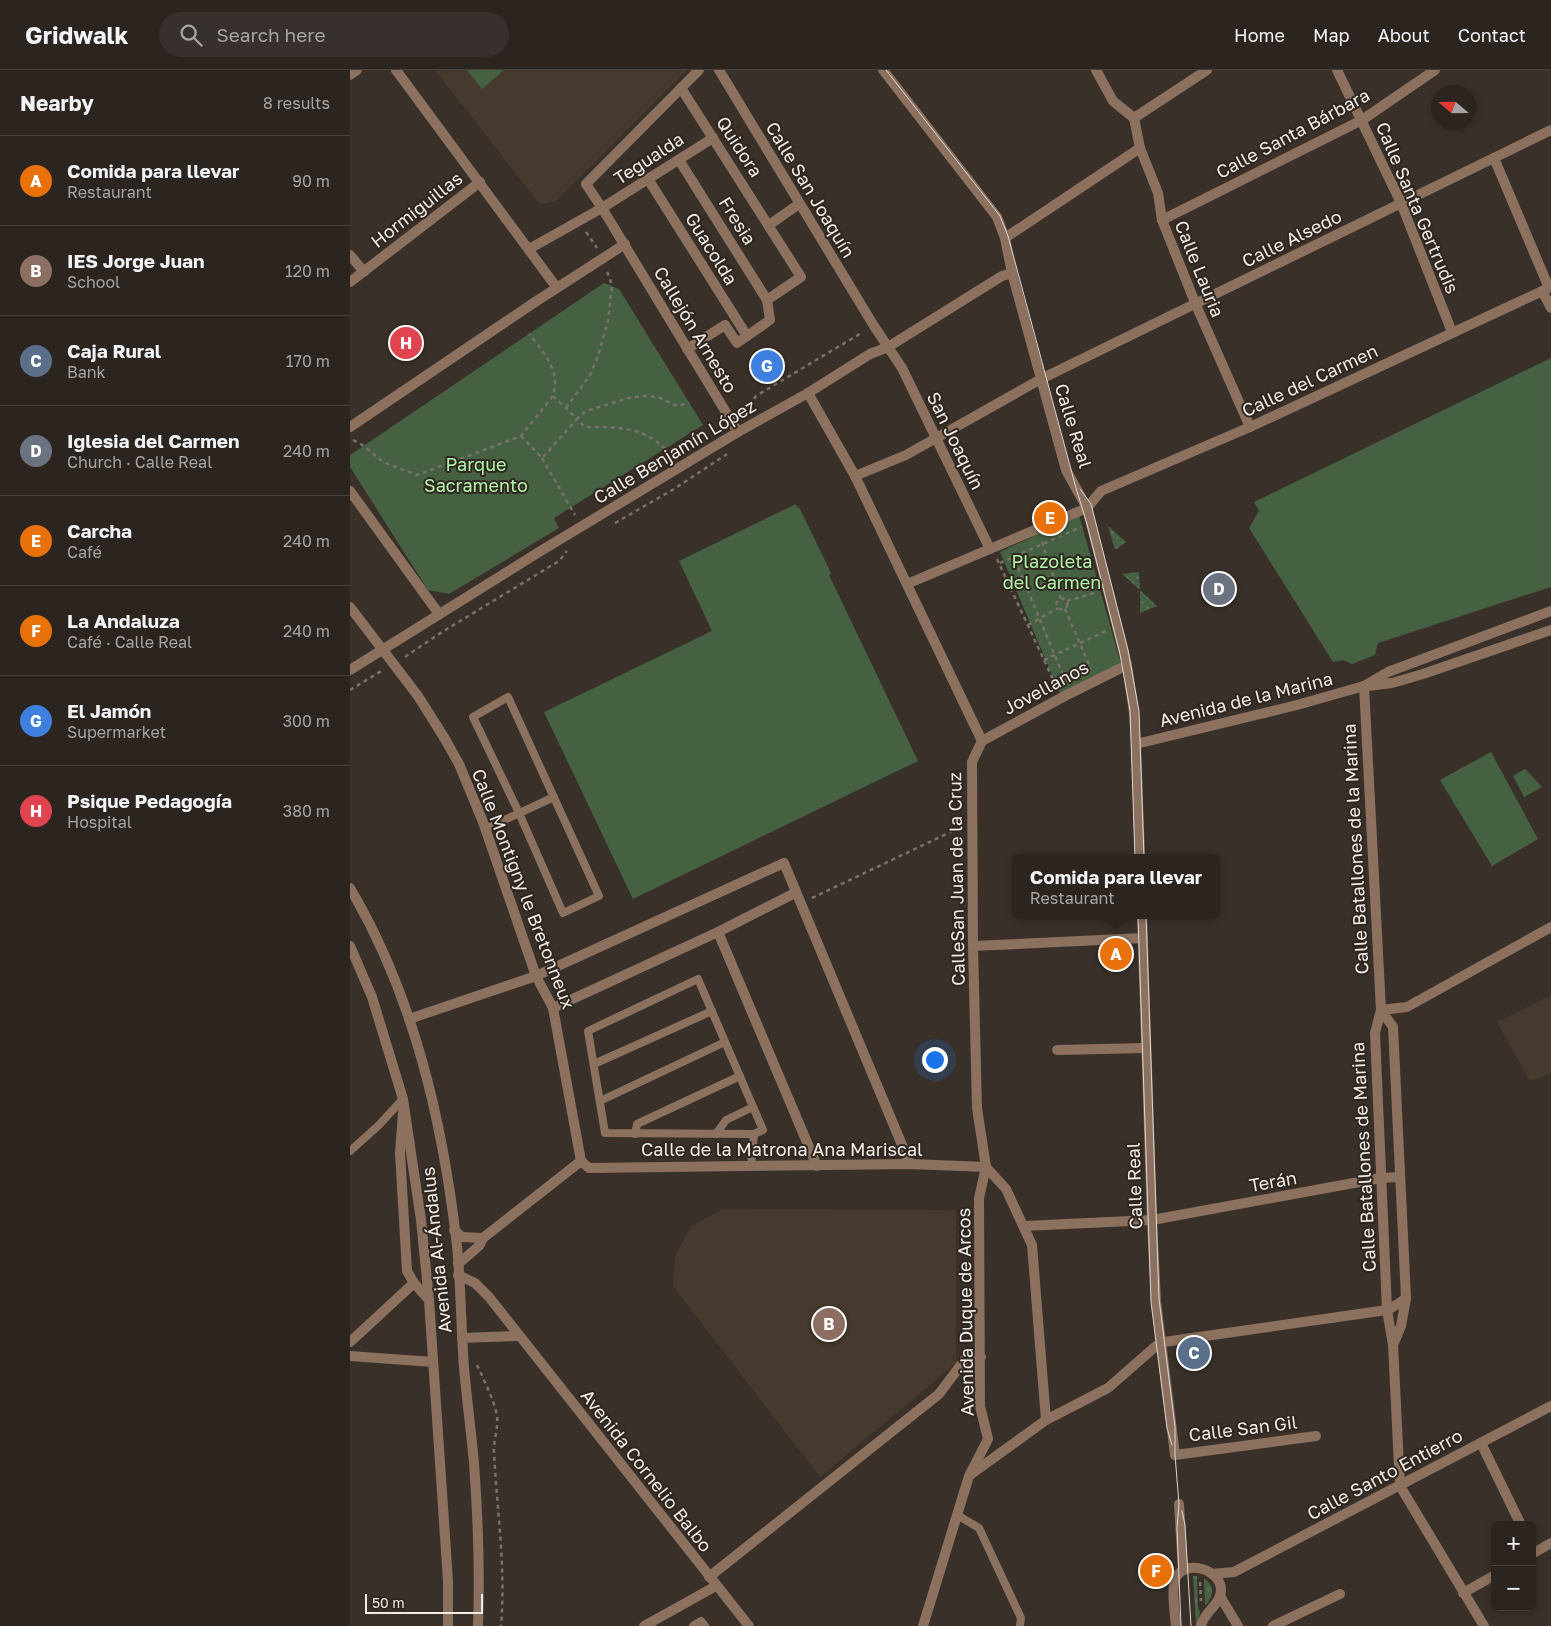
<!DOCTYPE html>
<html lang="en">
<head>
<meta charset="utf-8">
<style>
	:root { --surface:#2b241f; --page:#37302c; --text:#f1f3f6; --muted:#a6a4a4; --line:#47413d; --accent:#d1b736 }
	body { margin:0; font-family:"Golos Text",sans-serif; background:var(--page); color:var(--text) }
	.controls { position:absolute; right:15px; bottom:15px; display:grid; overflow:hidden; border-radius:8px; box-shadow:0 2px 8px #0003 }
	.controls button { width:45px; height:45px; display:grid; place-items:center; padding:0; border:0; border-bottom:1px solid var(--line); background:var(--surface); color:var(--text); font:25px sans-serif }
	.compass { position:absolute; left:1081px; top:15px; width:45px; height:45px; border-radius:50%; background:var(--surface); box-shadow:0 2px 8px #0003; rotate:290deg }
	.scale { position:absolute; left:15px; bottom:12px; width:118px; box-sizing:border-box; padding-left:5px; border:2px solid #f1ece7; border-top:0; font-size:14px; line-height:18px; white-space:nowrap; color:#f1ece7; -webkit-text-stroke:4px #2f261f; paint-order:stroke }
	.you { position:absolute; left:584px; top:989px; width:18px; height:18px; margin:-12px; border:4px solid #fff; border-radius:50%; background:#1a73e8; box-shadow:0 0 0 8px #1a73e833 }
	.badge { display:grid; place-items:center; width:32px; height:32px; border-radius:50%; background:var(--accent); color:#fff; font-size:16px; font-weight:700 }
	.pin { position:absolute; translate:-50% -50%; border:2px solid #fff; box-shadow:0 1px 5px #0006 }
	.popup { position:absolute; left:662px; top:784px; width:208px; height:65px; box-sizing:border-box; display:grid; place-content:center; border-radius:8px; background:var(--surface); filter:drop-shadow(0 1px 4px #0005); font-size:16px; white-space:nowrap; color:var(--muted) }
	.popup b { font-size:19px; color:var(--text) }
	.popup::after { content:''; position:absolute; left:50%; top:100%; margin-left:-10px; border:10px solid transparent; border-top-color:var(--surface) }
	.list { margin:0; padding:0; list-style:none }
	h2 { display:flex; justify-content:space-between; align-items:center; height:65px; margin:0; padding:0 20px; font-size:21px }
	h2 small { font-size:16px; font-weight:400; color:var(--muted) }
	.list li { display:grid; grid-template-columns:32px 1fr auto; gap:15px; align-items:center; box-sizing:border-box; height:90px; padding:0 20px; border-top:1px solid var(--line) }
	.list b { display:block; font-size:19px; white-space:nowrap }
	.list p { margin:0; font-size:16px; white-space:nowrap; color:var(--muted) }
	.list em { font-size:16px; font-style:normal; color:var(--muted) }
	.icon { flex:none; width:28px; height:28px; fill:none; stroke:currentColor; stroke-width:2; stroke-linecap:round; stroke-linejoin:round }
	.map { position:relative; flex:none; width:1201px; height:1556px; overflow:hidden }
	header { display:flex; align-items:center; gap:30px; box-sizing:border-box; height:70px; padding:0 25px; background:var(--surface); border-bottom:1px solid var(--line) }
	header strong { font-size:24px }
	nav { display:flex; gap:28px; margin-inline-start:auto; font-size:18px }
	.search { width:350px; height:45px; background:var(--page); display:flex; align-items:center; gap:12px; box-sizing:border-box; padding:0 18px; border-radius:28px; color:var(--muted); font-size:19px }
	main { display:flex }
	aside { flex:1; background:var(--surface) }
	.map>svg:first-child { display:block }
	.built { fill:#463a2e }
	.grass { fill:url(#grass-tufts) }
	.park { fill:#456142 }
	.garden { fill:url(#garden-dots) }
	.lines { fill:none; stroke-linecap:round; stroke-linejoin:round }
	.path { stroke:#79726b; stroke-width:2.5; stroke-dasharray:4 4; stroke-linecap:butt }
	.service { stroke:#8d715f; stroke-width:8 }
	.pedestrian { stroke:#8d715f; stroke-width:10 }
	.minor { stroke:#8d715f; stroke-width:10 }
	.tertiary { stroke:#8d715f; stroke-width:10 }
	.tram { stroke:#dcd7d2; stroke-width:1 }
	.labels { text-anchor:middle; stroke-width:4; stroke-linejoin:round; paint-order:stroke }
	.street-label { font-size:18px; fill:#f1ece7; stroke:#2f261f }
	.park-label { font-size:18px; fill:#b0f9aa; stroke:#2f261f }
</style>
</head>
<body>
<header>
<strong>Gridwalk</strong>
<div class="search"><svg class="icon" aria-label="search" viewBox="0 0 24 24"><circle cx="10" cy="10" r="6"/><path d="M15 15l6 6"/></svg>Search here</div>
<nav><a>Home</a><a>Map</a><a>About</a><a>Contact</a></nav>
</header>
<main>
<aside>
<h2>Nearby<small>8 results</small></h2>
<ul class="list">
<li><span class="badge" style="background:#e8710a">A</span><div><b>Comida para llevar</b><p>Restaurant</p></div><em>90 m</em></li>
<li><span class="badge" style="background:#8d6e63">B</span><div><b>IES Jorge Juan</b><p>School</p></div><em>120 m</em></li>
<li><span class="badge" style="background:#5c6f8a">C</span><div><b>Caja Rural</b><p>Bank</p></div><em>170 m</em></li>
<li><span class="badge" style="background:#6b7280">D</span><div><b>Iglesia del Carmen</b><p>Church · Calle Real</p></div><em>240 m</em></li>
<li><span class="badge" style="background:#e8710a">E</span><div><b>Carcha</b><p>Café</p></div><em>240 m</em></li>
<li><span class="badge" style="background:#e8710a">F</span><div><b>La Andaluza</b><p>Café · Calle Real</p></div><em>240 m</em></li>
<li><span class="badge" style="background:#3f7fe0">G</span><div><b>El Jamón</b><p>Supermarket</p></div><em>300 m</em></li>
<li><span class="badge" style="background:#e0444e">H</span><div><b>Psique Pedagogía</b><p>Hospital</p></div><em>380 m</em></li>
</ul>
</aside>
<div class="map">
<svg width="1201" height="1556" viewBox="0 0 1201 1556">
	<defs>
		<pattern id="grass-tufts" width="24" height="20" patternUnits="userSpaceOnUse" patternTransform="scale(1.25)"><rect width="24" height="20" fill="#456142"/><path d="M3 7l-1-3M5 7V3M7 7l1-3M15 17l-1-3M17 17v-4M19 17l1-3" fill="none" stroke="#60785d"/></pattern>
		<pattern id="garden-dots" width="8" height="8" patternUnits="userSpaceOnUse" patternTransform="scale(1.25)"><rect width="8" height="8" fill="#456142"/><path d="M2 2h.1M6 6h.1" fill="none" stroke="#60785d" stroke-width="1.8" stroke-linecap="round"/></pattern>
	</defs>
	<rect width="100%" height="100%" fill="#393029"/>
	<!-- built -->
	<g class="built">
		<path d="M85 0H337L206 131 194 134 188 132Z"/>
		<path d="M1201 925V1004L1180 1011 1147 952Z"/>
		<path d="M372 1139 606 1140V1293L470 1407 323 1216 325 1186 341 1157Z"/>
	</g>
	<!-- grass -->
	<g class="grass">
		<path d="M843 1506H847L848 1537 850 1543 846 1556Z"/>
		<path d="M854 1508C865 1516 864 1527 855 1536Z"/>
	</g>
	<!-- park -->
	<g class="park">
		<path d="M117 0H154L132 19Z"/>
		<path d="M254 213 269 219 353 355 204 448 209 458 99 524 78 520 0 397V385Z"/>
		<path d="M1201 288V517L1028 573 1025 585 1002 594 993 590 983 592 899 458 909 441 904 432Z"/>
		<path d="M446 434 447 438 449 437 481 503 479 505 568 691 283 829 194 642 362 561 329 491Z"/>
		<path d="M729 445 771 594 711 626 650 482Z"/>
		<path d="M1141 682 1188 769 1142 796 1090 710Z"/>
		<path d="M1175 699 1192 717 1174 727 1163 706Z"/>
	</g>
	<!-- garden -->
	<g class="garden">
		<path d="M758 456 776 472 765 480Z"/>
		<path d="M789 502 790 520 807 536 790 543V520L772 504Z"/>
	</g>
	<g class="lines">
		<!-- path -->
		<g class="path">
			<path d="M236 162 247 178"/>
			<path d="M216 338 240 305 248 286 258 251 262 216 257 201"/>
			<path d="M395 342 406 326 513 262"/>
			<path d="M171 366 192 388 227 349 203 326C204 322 205 318 205 314 206 296 190 277 179 264"/>
			<path d="M3 370 14 376 33 392 67 405 171 366 203 326"/>
			<path d="M315 379C293 356 265 357 235 357L227 349 236 341 282 327 296 326 308 327 327 336 339 333"/>
			<path d="M192 388 225 445"/>
			<path d="M265 453 324 419 377 384"/>
			<path d="M692 472 711 529"/>
			<path d="M662 483 716 612"/>
			<path d="M647 489 707 618"/>
			<path d="M650 493 731 457"/>
			<circle cx="712" cy="534" r="5.5"/>
			<path d="M717 531 747 522"/>
			<path d="M715 539 741 599"/>
			<path d="M678 555 708 538"/>
			<path d="M55 587 92 562 209 491 217 481"/>
			<path d="M694 590 756 561"/>
			<path d="M0 620 33 600"/>
			<path d="M462 828 611 757"/>
			<path d="M127 1295C134 1310 142 1326 146 1341 150 1356 143 1369 144 1383 147 1441 156 1498 151 1556"/>
			<path d="M850 1512 851 1531"/>
		</g>
		<!-- service -->
		<g class="service">
			<path d="M158 627 249 826 213 843 169 743 123 647Z"/>
			<path d="M135 759 204 727"/>
			<path d="M348 909 413 1060 404 1064 255 1063 238 961Z"/>
			<path d="M244 994 362 941"/>
			<path d="M250 1031 375 972"/>
			<path d="M285 1064 287 1054 390 1006"/>
			<path d="M366 1064 376 1050 403 1037"/>
			<path d="M0 1081 28 1056 53 1029"/>
			<path d="M401 1096 404 1064"/>
			<path d="M607 1445 629 1458 671 1548 670 1556"/>
			<path d="M343 1556 351 1551 355 1556"/>
		</g>
		<!-- pedestrian -->
		<g class="pedestrian">
			<path d="M533 0 647 147 655 168 662 203 716 400 737 438 777 595 784 643 786 674 790 788"/>
			<path d="M0 185 14 202"/>
			<path d="M0 212 130 112"/>
			<path d="M711 628 777 595"/>
			<path d="M792 845 802 1150 806 1231 825 1385"/>
			<path d="M707 980 796 978"/>
			<path d="M674 1156 802 1150"/>
			<path d="M829 1434 833 1500"/>
			<path d="M359 1507 589 1324 616 1288 631 1287"/>
		</g>
		<!-- minor -->
		<g class="minor">
			<path d="M46 0 207 218"/>
			<path d="M349 0 236 114 252 138 363 68"/>
			<path d="M369 0 524 256 552 298 640 479"/>
			<path d="M746 0 763 31 784 48"/>
			<path d="M987 0 1051 133 1102 262"/>
			<path d="M0 5 7 0"/>
			<path d="M331 18 451 207 417 230 420 250 387 273 375 255 337 279"/>
			<path d="M784 48 790 78 808 123 812 150 846 235 900 357"/>
			<path d="M784 48 857 0"/>
			<path d="M1144 88 1199 218"/>
			<path d="M329 90 417 230"/>
			<path d="M298 109 397 266"/>
			<path d="M812 150 1012 50 1085 0"/>
			<path d="M419 155 449 134"/>
			<path d="M655 168 790 78"/>
			<path d="M179 179 252 138 388 362"/>
			<path d="M1192 221 1201 238"/>
			<path d="M458 323 505 406 632 671 622 692 623 876 627 1038 636 1097 629 1128 630 1336 638 1369 619 1406 573 1556"/>
			<path d="M0 357 182 234 275 174"/>
			<path d="M505 406 556 385 691 309 1201 60"/>
			<path d="M0 421 89 544"/>
			<path d="M557 514 737 438 751 421 900 357 1201 217"/>
			<path d="M0 537 68 626 95 669 109 694 133 752 186 906 203 938 231 1091"/>
			<path d="M0 600 189 482 388 362 458 323 520 284 538 277 652 206 662 203"/>
			<path d="M632 671 711 628"/>
			<path d="M786 674 947 635 1014 616"/>
			<path d="M445 823 368 862 467 1096"/>
			<path d="M623 876 793 868"/>
			<path d="M203 938 368 862"/>
			<path d="M1031 940 1057 937 1201 857"/>
			<path d="M59 949 186 906 434 793 560 1094"/>
			<path d="M53 1042 50 1083 57 1201 64 1213"/>
			<path d="M231 1091 239 1098 560 1094 636 1097"/>
			<path d="M636 1097 656 1119 682 1175 696 1350"/>
			<path d="M802 1150 1031 1108 1050 1107"/>
			<path d="M104 1160 112 1167 133 1168"/>
			<path d="M133 1168 231 1091"/>
			<path d="M108 1194 129 1176 133 1168"/>
			<path d="M108 1205 125 1213 139 1227 399 1556"/>
			<path d="M112 1268 168 1266"/>
			<path d="M0 1272 64 1213 79 1230"/>
			<path d="M0 1286 83 1292"/>
			<path d="M1131 1373 1171 1455"/>
			<path d="M825 1385 966 1366"/>
			<path d="M620 1405 696 1350 758 1318 806 1276 814 1272 1037 1240 1048 1234 1056 1228"/>
			<path d="M1182 1484 1201 1473"/>
			<path d="M1113 1523 1145 1505"/>
			<path d="M294 1556 366 1516"/>
			<path d="M923 1556 990 1524"/>
		</g>
		<!-- tertiary -->
		<g class="tertiary">
			<path d="M1014 616 1031 940"/>
			<path d="M1014 616 1038 602 1201 541"/>
			<path d="M1018 616 1042 613 1073 604 1201 560"/>
			<path d="M0 818C64 926 93 1053 107 1176 111 1217 111 1258 114 1298 117 1330 121 1361 124 1393 128 1447 130 1501 128 1556"/>
			<path d="M0 876 22 927 53 1029 71 1150 79 1230 98 1511V1556"/>
			<path d="M1043 1275 1051 1256 1056 1228 1043 957 1031 940 1025 963 1037 1240 1043 1275 1050 1416 1134 1556"/>
			<path d="M862 1504 884 1502 1201 1336"/>
			<path d="M870 1526 888 1556"/>
			<path d="M826 1556C825 1544 821 1521 825 1509 834 1488 871 1499 871 1520 871 1535 854 1541 851 1556"/>
		</g>
		<!-- tram -->
		<g class="tram">
			<path d="M536 0 650 146 658 166 726 418 737 454 770 584 780 640 785 788"/>
			<path d="M730 419 741 434 778 580 789 641 794 788"/>
			<path d="M788 845 801 1232 817 1358 822 1375"/>
			<path d="M796 845 809 1229 825 1357V1385L829 1434 827 1458 831 1556"/>
			<path d="M832 1441 835 1455 841 1556"/>
		</g>
	</g>
	<g class="labels">
		<!-- street labels -->
		<g class="street-label">
			<text transform="translate(943 64) rotate(-28)" y="6">Calle Santa Bárbara</text>
			<text transform="translate(389 77) rotate(57)" y="6">Quidora</text>
			<text transform="translate(299 89) rotate(-33)" y="6">Tegualda</text>
			<text transform="translate(460 120) rotate(59)" y="6">Calle San Joaquín</text>
			<text transform="translate(1067 138) rotate(67)" y="6">Calle Santa Gertrudis</text>
			<text transform="translate(67 140) rotate(-38)" y="6">Hormiguillas</text>
			<text transform="translate(387 151) rotate(58)" y="6">Fresia</text>
			<text transform="translate(942 169) rotate(-26)" y="6">Calle Alsedo</text>
			<text transform="translate(361 179) rotate(58)" y="6">Guacolda</text>
			<text transform="translate(849 199) rotate(68)" y="6">Calle Lauria</text>
			<text transform="translate(345 260) rotate(59)" y="6">Callejón Arnesto</text>
			<text transform="translate(960 311) rotate(-25)" y="6">Calle del Carmen</text>
			<text transform="translate(723 356) rotate(73)" y="6">Calle Real</text>
			<text transform="translate(605 371) rotate(64)" y="6">San Joaquín</text>
			<text transform="translate(325 382) rotate(-31)" y="6">Calle Benjamín López</text>
			<text transform="translate(696 618) rotate(-28)" y="6">Jovellanos</text>
			<text transform="translate(896 630) rotate(-14)" y="6">Avenida de la Marina</text>
			<text transform="translate(1006 779) rotate(-93)" y="6">Calle Batallones de la Marina</text>
			<text transform="translate(607 809) rotate(-91)" y="6">CalleSan Juan de la Cruz</text>
			<text transform="translate(173 819) rotate(69)" y="6">Calle Montigny le Bretonneux</text>
			<text x="432" y="1086">Calle de la Matrona Ana Mariscal</text>
			<text transform="translate(1014 1087) rotate(-93)" y="6">Calle Batallones de Marina</text>
			<text transform="translate(923 1112) rotate(-10)" y="6">Terán</text>
			<text transform="translate(785 1116) rotate(-92)" y="6">Calle Real</text>
			<text transform="translate(87 1180) rotate(-96)" y="6">Avenida Al-Ándalus</text>
			<text transform="translate(616 1242) rotate(-91)" y="6">Avenida Duque de Arcos</text>
			<text transform="translate(893 1359) rotate(-7)" y="6">Calle San Gil</text>
			<text transform="translate(296 1401) rotate(52)" y="6">Avenida Cornelio Balbo</text>
			<text transform="translate(1035 1405) rotate(-28)" y="6">Calle Santo Entierro</text>
		</g>
		<!-- park labels -->
		<g class="park-label">
			<text x="126" y="401">Parque<tspan x="126" dy="21">Sacramento</tspan></text>
			<text x="702" y="498">Plazoleta<tspan x="702" dy="21">del Carmen</tspan></text>
		</g>
	</g>
</svg>
<div class="controls">
<button>+</button>
<button>−</button>
</div>
<svg class="compass" viewBox="-18 -18 36 36"><path d="M0-13l5 13h-10z" fill="#e53935"/><path d="M0 13l5-13h-10z" fill="#a6a4a4"/></svg>
<div class="scale">50 m</div>
<div class="you"></div>
<div class="pin badge" style="left:766px;top:884px;background:#e8710a">A</div>
<div class="popup"><b>Comida para llevar</b>Restaurant</div>
<div class="pin badge" style="left:479px;top:1254px;background:#8d6e63">B</div>
<div class="pin badge" style="left:844px;top:1283px;background:#5c6f8a">C</div>
<div class="pin badge" style="left:869px;top:519px;background:#6b7280">D</div>
<div class="pin badge" style="left:700px;top:448px;background:#e8710a">E</div>
<div class="pin badge" style="left:806px;top:1501px;background:#e8710a">F</div>
<div class="pin badge" style="left:417px;top:296px;background:#3f7fe0">G</div>
<div class="pin badge" style="left:56px;top:273px;background:#e0444e">H</div>
</div>
</main>
</body>
</html>
